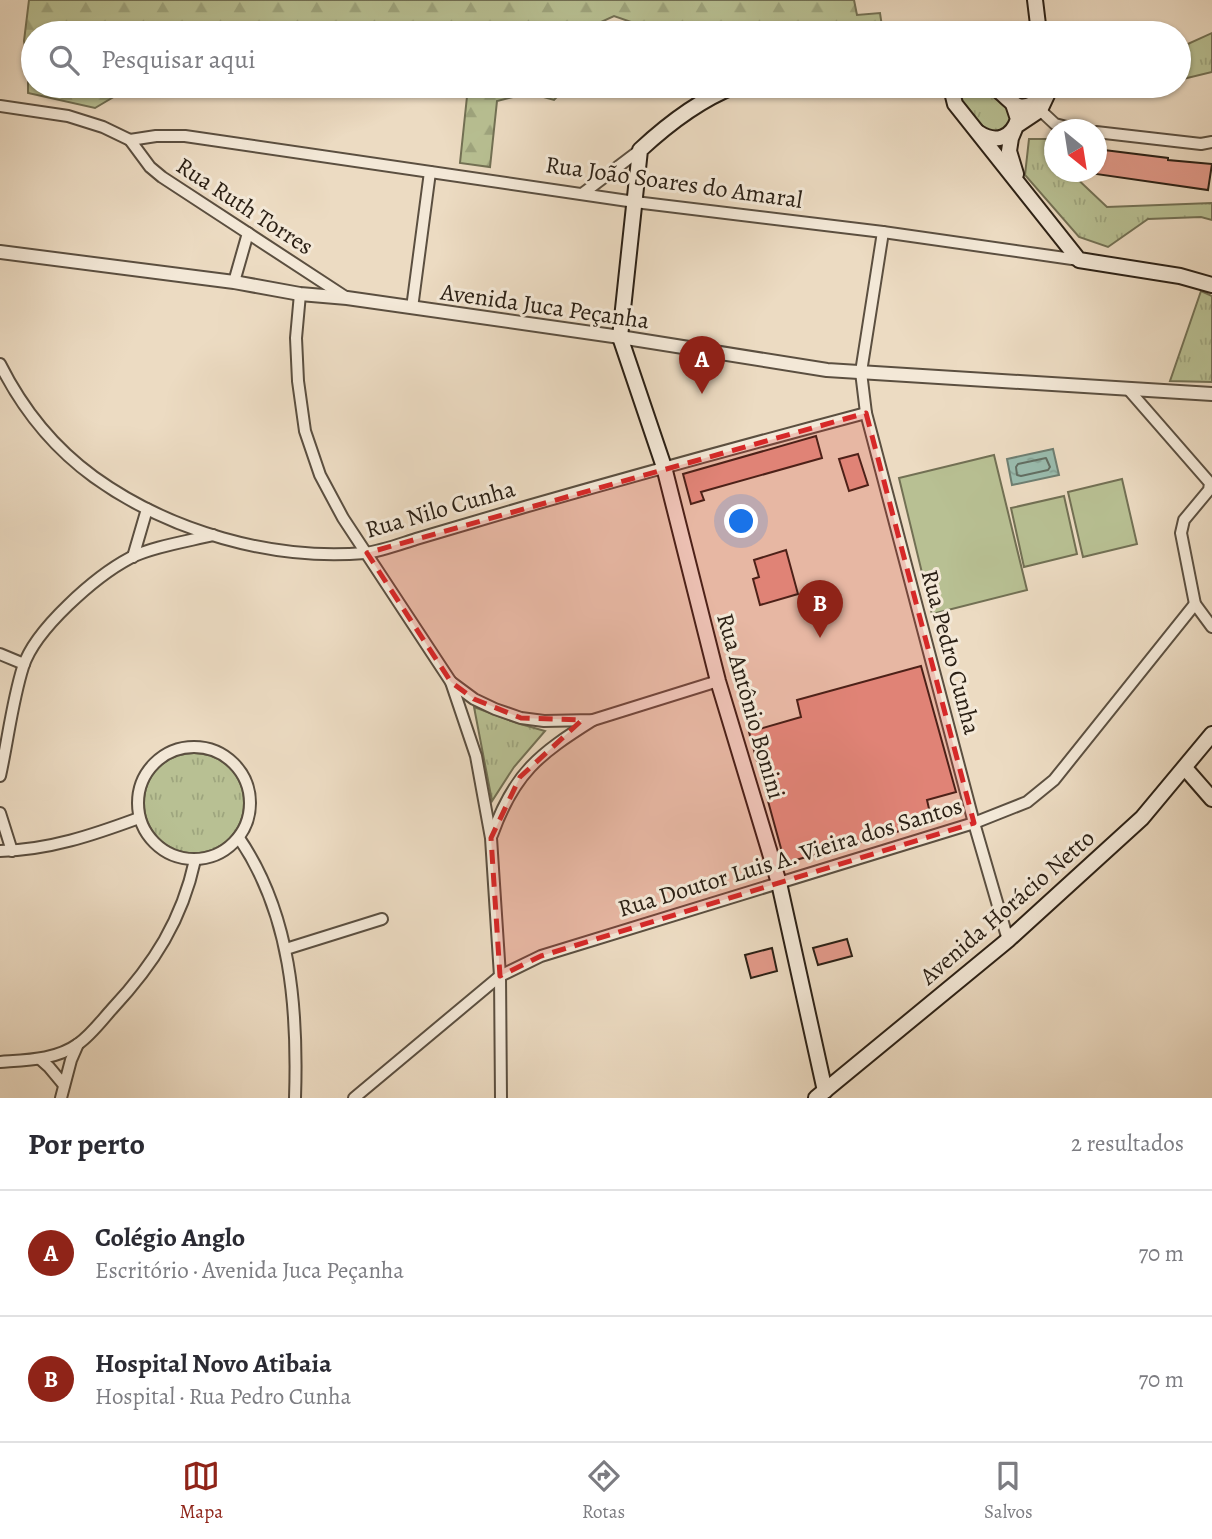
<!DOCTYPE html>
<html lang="pt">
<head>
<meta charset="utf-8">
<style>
	:root { --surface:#fff; --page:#f7f7f7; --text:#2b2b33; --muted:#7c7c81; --line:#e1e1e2; --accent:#8f2418 }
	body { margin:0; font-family:Alegreya,serif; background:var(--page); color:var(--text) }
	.compass { position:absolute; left:1044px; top:119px; width:63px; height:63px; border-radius:50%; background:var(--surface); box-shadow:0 2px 5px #0004; rotate:150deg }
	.you { position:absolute; left:742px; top:522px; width:24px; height:24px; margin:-18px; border:5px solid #fff; border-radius:50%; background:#1a73e8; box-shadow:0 0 0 10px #1a73e833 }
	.badge { display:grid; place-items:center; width:46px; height:46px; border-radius:50%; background:var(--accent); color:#fff; font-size:23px; font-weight:700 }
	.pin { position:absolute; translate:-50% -58px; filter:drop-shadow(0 2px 4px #0008) }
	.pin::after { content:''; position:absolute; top:37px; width:24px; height:21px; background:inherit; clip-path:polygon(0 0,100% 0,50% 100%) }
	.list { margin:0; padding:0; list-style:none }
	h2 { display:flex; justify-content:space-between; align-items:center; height:91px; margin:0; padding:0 28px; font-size:30px }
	h2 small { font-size:23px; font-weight:400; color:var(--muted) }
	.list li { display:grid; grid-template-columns:46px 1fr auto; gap:21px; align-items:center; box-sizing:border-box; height:126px; padding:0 28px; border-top:2px solid var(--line) }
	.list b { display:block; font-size:26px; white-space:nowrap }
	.list p { margin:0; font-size:23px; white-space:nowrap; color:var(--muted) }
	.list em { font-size:23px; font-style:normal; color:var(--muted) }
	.icon { flex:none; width:38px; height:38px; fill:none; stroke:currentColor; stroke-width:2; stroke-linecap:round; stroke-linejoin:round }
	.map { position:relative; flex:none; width:1212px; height:1098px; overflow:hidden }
	.search { position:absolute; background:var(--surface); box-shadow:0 2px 5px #0004; left:21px; right:21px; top:21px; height:77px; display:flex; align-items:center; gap:18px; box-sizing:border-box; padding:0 24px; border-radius:38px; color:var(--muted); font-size:26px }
	.sheet { height:343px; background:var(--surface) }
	nav { display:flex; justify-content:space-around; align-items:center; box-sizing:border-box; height:98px; border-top:2px solid var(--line); background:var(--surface); font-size:19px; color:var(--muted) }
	nav a { display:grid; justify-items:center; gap:4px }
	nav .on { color:var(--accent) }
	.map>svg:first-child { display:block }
	.grass { fill:url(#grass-tufts); stroke:#727054; stroke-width:2 }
	.forest { fill:url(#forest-firs); stroke:#727054; stroke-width:2 }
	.pitch { fill:#b8c093; stroke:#727054; stroke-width:2 }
	.water { fill:url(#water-ripples); stroke:#6e7e71; stroke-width:2 }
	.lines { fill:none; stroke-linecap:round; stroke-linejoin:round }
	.shore { stroke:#626e62; stroke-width:2 }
	.building { fill:#e39a8a; stroke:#2b2015; stroke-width:2 }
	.minor-casing { stroke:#5b4f40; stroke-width:14 }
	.tertiary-casing { stroke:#5b4f40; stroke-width:16 }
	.secondary-casing { stroke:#2b2015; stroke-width:18 }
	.minor { stroke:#f3e8d7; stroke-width:10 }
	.tertiary { stroke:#f3e8d7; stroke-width:12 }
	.secondary { stroke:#f3e8d7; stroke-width:14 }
	.marked { fill:#d62828; fill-opacity:0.2; stroke:#d62828; stroke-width:5; stroke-dasharray:14 9; stroke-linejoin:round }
	.labels { text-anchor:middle; stroke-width:6; stroke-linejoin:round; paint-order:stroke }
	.street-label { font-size:24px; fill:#2b2015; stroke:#f3e8d7 }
</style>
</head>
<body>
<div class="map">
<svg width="1212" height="1098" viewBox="0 0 1212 1098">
	<defs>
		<pattern id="grass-tufts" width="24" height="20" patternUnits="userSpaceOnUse" patternTransform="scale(1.75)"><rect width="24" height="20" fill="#b8c093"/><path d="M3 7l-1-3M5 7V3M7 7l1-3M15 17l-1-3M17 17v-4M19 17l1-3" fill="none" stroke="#9ea57e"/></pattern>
		<pattern id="forest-firs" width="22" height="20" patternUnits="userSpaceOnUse" patternTransform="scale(1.75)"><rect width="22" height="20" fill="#b8c093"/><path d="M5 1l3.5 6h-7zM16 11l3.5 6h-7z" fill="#9ea57e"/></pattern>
		<pattern id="water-ripples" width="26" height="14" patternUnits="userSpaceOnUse" patternTransform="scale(1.75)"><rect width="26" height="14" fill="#9abcae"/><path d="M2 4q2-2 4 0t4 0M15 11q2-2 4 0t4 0" fill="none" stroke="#85a195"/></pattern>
	</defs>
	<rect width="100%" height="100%" fill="#ecdbc2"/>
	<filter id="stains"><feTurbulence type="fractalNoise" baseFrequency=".00286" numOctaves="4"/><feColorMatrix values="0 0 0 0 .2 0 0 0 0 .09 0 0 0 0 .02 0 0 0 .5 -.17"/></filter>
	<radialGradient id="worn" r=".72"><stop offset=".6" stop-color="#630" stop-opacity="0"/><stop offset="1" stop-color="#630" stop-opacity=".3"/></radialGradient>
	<!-- grass -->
	<g class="grass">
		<path d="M1212 33V72L1179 80V48Z"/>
		<path d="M961 86H990L1016 119 999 132H983L955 92Z"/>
		<path d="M1029 139H1052L1054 172H1070L1107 207 1212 203V220L1201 217 1148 219 1108 247 1079 237 1025 175Z"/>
		<path d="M1201 291 1212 296V382L1170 381Z"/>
		<path d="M474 707 517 723 545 731 514 767 492 801Z"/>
		<circle cx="194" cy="803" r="50"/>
	</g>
	<!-- forest -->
	<g class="forest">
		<path d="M29 0H854L857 15 880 13 883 33H663L614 16 577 33H33V86H132L95 108 28 93V68L24 41Z"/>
		<path d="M438 86H568L554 100 529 93 497 101 490 167 460 163 468 87Z"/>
	</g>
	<!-- pitch -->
	<g class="pitch">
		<path d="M994 455 1027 590 932 614 899 478Z"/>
		<path d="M1122 479 1137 544 1083 557 1068 492Z"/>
		<path d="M1064 496 1077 554 1024 567 1011 508Z"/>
	</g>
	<!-- water -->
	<path class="water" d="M1053 449 1059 475 1012 485 1007 459Z"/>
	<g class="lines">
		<!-- shore -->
		<path class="shore" d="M1046 458 1050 467 1048 470 1021 476 1017 475 1016 467 1018 464Z"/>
	</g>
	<!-- building -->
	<g class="building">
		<path d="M1096 149 1168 158V160L1212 164 1208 190 1096 174Z"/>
		<path d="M816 436 822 458 701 492 704 500 691 504 683 474Z"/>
		<path d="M858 454 868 485 849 491 839 459Z"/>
		<path d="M786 550 798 594 760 605 753 579 759 577 754 560Z"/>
		<path d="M921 666 956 792 927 800 932 822 785 863 749 732 801 717 797 700Z"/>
		<path d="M847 939 852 956 818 965 813 948Z"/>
		<path d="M772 948 777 971 751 978 745 955Z"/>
	</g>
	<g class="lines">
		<!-- minor casing -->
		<g class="minor-casing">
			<g id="minor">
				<path d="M0 106 68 116 103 127 130 140 150 167 162 177 347 298"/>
				<path d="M1040 110 1055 124 1078 130"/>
				<path d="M1096 132 1201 144 1212 142"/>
				<path d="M130 140 156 136H185L635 202 883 232 1079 260"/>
				<path d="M582 194 640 150"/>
				<path d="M883 232 861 372 866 413 974 823 1008 940"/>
				<path d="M234 282 248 233"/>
				<path d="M300 294 296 338 298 381 305 431 320 475 343 518 451 682 476 756 491 838 500 976 501 1098"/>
				<path d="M412 308 430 172"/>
				<path d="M0 364C22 408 54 448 94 477 169 531 272 561 365 553 382 551 400 544 416 539 453 528 491 517 528 506 640 474 753 443 866 413"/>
				<path d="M1128 389 1210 483 1209 490 1184 520 1181 533 1195 604 1212 627"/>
				<path d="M133 557 147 509"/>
				<path d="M0 654 24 664"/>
				<path d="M451 682 474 699 495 709 521 718 544 721 593 720 718 681"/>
				<circle cx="194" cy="803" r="56"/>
				<path d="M0 776C8 740 12 702 23 667 35 629 96 576 130 558 151 547 189 541 213 535"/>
				<path d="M0 813 12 851"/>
				<path d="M492 835C514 773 539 754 593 720"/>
				<path d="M239 838C291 914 298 1009 295 1098"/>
				<path d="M0 851C49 850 93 835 139 818"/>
				<path d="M286 949 382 919"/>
				<path d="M40 1059 49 1067 64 1085"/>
				<path d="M0 1062C26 1060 56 1060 78 1044 91 1035 102 1020 112 1009 154 964 182 920 195 860"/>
				<path d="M61 1098 71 1060 78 1044"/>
				<path d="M354 1098 500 976 541 956 974 823 1027 802 1054 780 1195 604"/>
			</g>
		</g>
		<!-- tertiary casing -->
		<g class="tertiary-casing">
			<path id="tertiary" d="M0 252 234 282 300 294 347 298 620 337 827 370 1212 394"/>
		</g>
		<!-- secondary casing -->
		<g class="secondary-casing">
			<g id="secondary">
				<path d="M1035 0 1039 33"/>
				<path d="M735 86C699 100 668 124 640 150L620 337 664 467 718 681 779 883 825 1091"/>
				<path d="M958 86 952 92 955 104 1079 260 1180 276 1212 285"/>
				<path d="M992 86C1015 101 1014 118 1046 96"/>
				<path d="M979 133C996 144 1012 138 1018 119L1013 104"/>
				<path d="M1016 174 1009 151 1011 138 1016 126 1040 110 1047 95"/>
				<path d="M1185 768 1212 799"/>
				<path d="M816 1098 1008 940 1142 818 1212 734"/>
			</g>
		</g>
		<!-- minor -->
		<use href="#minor" class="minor"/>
		<!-- tertiary -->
		<use href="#tertiary" class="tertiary"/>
		<!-- secondary -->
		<use href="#secondary" class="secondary"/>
	</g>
	<!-- marked area -->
	<path class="marked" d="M866 413 974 823 541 956 500 976 491 838 520 777 582 720 521 718 474 699 451 682 367 553Z"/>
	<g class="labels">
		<!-- street labels -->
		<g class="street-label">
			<text transform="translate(674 182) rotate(8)" y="8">Rua João Soares do Amaral</text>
			<text transform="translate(245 206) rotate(33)" y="8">Rua Ruth Torres</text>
			<text transform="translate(545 306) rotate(8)" y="8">Avenida Juca Peçanha</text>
			<text transform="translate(440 509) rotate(-16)" y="8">Rua Nilo Cunha</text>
			<text transform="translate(951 652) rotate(75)" y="8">Rua Pedro Cunha</text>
			<text transform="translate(751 706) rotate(74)" y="8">Rua Antônio Bonini</text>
			<text transform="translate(790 857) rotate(-17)" y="8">Rua Doutor Luis A. Vieira dos Santos</text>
			<text transform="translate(1007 907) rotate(-41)" y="8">Avenida Horácio Netto</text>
		</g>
	</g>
	<rect width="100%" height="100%" filter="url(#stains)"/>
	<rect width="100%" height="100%" fill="url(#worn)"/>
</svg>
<svg class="compass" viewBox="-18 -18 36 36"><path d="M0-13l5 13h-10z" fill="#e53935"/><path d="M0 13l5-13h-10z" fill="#7c7c81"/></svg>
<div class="you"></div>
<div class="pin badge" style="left:702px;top:394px">A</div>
<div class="pin badge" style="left:820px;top:638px">B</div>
<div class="search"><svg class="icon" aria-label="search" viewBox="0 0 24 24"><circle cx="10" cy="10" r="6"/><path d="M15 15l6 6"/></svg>Pesquisar aqui</div>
</div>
<section class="sheet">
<h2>Por perto<small>2 resultados</small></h2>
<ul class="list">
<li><span class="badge">A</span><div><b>Colégio Anglo</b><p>Escritório · Avenida Juca Peçanha</p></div><em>70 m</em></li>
<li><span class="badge">B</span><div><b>Hospital Novo Atibaia</b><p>Hospital · Rua Pedro Cunha</p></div><em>70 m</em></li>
</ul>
</section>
<nav>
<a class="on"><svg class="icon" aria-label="map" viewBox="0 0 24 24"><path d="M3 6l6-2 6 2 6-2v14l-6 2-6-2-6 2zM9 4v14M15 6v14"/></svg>Mapa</a>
<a><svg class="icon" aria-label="directions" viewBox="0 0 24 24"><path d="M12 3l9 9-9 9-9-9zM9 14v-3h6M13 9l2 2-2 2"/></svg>Rotas</a>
<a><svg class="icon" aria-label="saved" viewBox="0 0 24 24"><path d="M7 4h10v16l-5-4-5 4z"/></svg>Salvos</a>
</nav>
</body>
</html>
